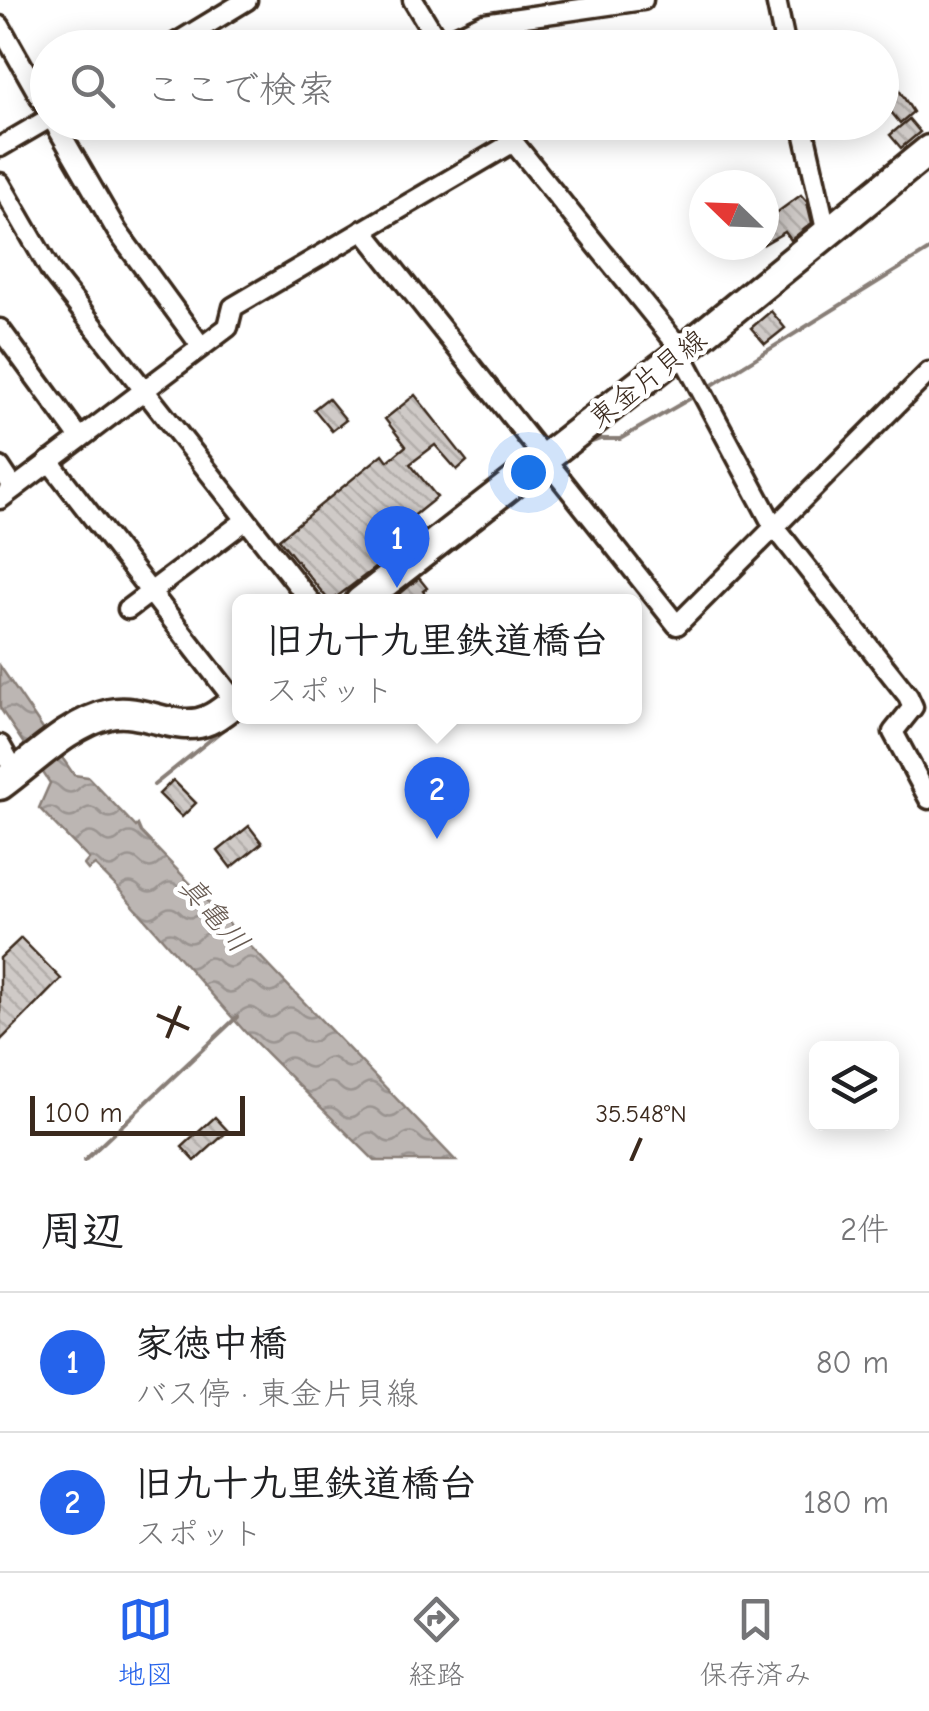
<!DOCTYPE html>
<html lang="ja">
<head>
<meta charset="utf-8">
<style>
	:root { --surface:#fff; --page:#f6f6f6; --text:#202124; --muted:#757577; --line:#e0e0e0; --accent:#2563eb }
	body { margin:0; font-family:"Comic Neue","Klee One",sans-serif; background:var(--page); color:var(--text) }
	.controls { position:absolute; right:30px; bottom:30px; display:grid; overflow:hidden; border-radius:15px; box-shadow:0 5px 25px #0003 }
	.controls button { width:90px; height:90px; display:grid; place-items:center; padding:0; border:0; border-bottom:2px solid var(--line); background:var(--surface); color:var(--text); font:50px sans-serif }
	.compass { position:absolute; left:689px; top:170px; width:90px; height:90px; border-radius:50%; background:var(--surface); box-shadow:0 5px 25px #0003; rotate:293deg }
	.scale { position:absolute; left:30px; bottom:25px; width:215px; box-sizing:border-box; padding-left:10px; border:5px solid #3b2a1e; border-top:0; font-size:28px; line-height:35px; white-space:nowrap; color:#3b2a1e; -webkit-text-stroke:8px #fff; paint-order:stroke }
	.you { position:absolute; left:528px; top:472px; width:35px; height:35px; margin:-25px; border:8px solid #fff; border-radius:50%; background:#1a73e8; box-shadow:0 0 0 15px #1a73e833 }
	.badge { display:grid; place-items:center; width:65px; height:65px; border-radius:50%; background:var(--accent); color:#fff; font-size:32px; font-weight:700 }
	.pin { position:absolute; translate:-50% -82px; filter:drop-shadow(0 2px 5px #0008) }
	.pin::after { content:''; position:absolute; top:52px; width:35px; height:30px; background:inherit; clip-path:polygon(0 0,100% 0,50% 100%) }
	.popup { position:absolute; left:232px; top:594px; width:410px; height:130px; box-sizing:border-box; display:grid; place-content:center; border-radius:15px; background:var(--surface); filter:drop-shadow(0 2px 8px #0005); font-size:32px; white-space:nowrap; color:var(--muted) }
	.popup b { font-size:38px; color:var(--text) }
	.popup::after { content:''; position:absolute; left:50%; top:100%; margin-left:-20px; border:20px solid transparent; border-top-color:var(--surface) }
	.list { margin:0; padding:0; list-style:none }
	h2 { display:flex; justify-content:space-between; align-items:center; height:130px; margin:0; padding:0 40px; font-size:42px }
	h2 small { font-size:32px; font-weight:400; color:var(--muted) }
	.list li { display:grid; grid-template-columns:65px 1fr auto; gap:30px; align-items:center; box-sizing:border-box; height:140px; padding:0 40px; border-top:2px solid var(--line) }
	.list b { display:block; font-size:38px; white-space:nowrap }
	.list p { margin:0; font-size:32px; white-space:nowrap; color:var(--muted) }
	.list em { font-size:32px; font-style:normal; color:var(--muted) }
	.icon { flex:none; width:55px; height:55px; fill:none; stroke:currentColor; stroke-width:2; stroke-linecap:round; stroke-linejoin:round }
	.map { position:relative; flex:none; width:929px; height:1161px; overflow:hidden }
	.search { position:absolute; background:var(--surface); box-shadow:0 5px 25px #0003; left:30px; right:30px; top:30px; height:110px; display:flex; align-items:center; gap:25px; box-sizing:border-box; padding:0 35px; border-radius:55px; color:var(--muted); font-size:38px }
	.sheet { height:410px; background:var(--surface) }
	nav { display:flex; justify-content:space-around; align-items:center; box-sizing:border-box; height:140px; border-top:2px solid var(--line); background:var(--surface); font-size:28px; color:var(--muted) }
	nav a { display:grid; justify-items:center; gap:5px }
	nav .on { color:var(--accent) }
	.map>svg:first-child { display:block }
	.water { fill:url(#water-waves); stroke:#887e77; stroke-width:2.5 }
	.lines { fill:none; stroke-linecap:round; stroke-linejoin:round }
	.stream { stroke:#887e77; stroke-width:4 }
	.building { fill:url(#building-back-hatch); stroke:#3b2a1e; stroke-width:2.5 }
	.minor-casing { stroke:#3b2a1e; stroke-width:25 }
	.primary-casing { stroke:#3b2a1e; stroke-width:35 }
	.minor { stroke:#fff; stroke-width:18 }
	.primary { stroke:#fff; stroke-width:28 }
	.ticks { fill:none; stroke:#3b2a1e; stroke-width:4 }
	.labels { text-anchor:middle; stroke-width:9; stroke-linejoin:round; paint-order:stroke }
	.street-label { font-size:28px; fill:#3b2a1e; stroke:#fff }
	.water-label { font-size:30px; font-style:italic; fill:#685b52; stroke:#fff }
	.ticks-label { font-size:25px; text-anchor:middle; fill:#3b2a1e; stroke:#fff; stroke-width:9; stroke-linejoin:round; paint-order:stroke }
</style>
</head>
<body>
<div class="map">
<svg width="929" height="1161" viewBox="0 0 929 1161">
	<defs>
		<pattern id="water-waves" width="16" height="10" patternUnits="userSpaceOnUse" patternTransform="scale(2.5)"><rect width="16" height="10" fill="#bcb6b3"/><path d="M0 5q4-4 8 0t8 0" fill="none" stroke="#9a9491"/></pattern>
		<pattern id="building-back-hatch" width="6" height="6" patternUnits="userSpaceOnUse" patternTransform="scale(2.5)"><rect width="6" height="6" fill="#cfcac7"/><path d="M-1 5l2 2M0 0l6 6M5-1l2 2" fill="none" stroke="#b3aeaa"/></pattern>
	</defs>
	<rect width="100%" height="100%" fill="#fff"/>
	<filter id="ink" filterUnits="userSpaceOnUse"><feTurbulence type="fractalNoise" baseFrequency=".01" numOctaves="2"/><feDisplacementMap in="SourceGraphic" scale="20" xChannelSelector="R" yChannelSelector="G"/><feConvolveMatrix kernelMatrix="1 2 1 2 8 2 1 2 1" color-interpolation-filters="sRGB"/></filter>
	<g filter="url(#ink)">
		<!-- water -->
		<path class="water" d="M0 666 74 775 88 777 136 827 138 825 141 832 456 1161H375L246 1033 115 885 95 865 88 870 84 865 89 859 39 808 50 783 0 708Z"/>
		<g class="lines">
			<!-- stream -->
			<g class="stream">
				<path d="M706 389 929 250"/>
				<path d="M559 466 586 444 600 439H620L698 394"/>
				<path d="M386 602 547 475"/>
				<path d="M154 785 240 716"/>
				<path d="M84 1161 237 1017"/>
			</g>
		</g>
		<!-- building -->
		<g class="building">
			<path d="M899 90 913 112 900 123 883 102Z"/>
			<path d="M909 119 920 132 901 148 890 135Z"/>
			<path d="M801 195 807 202 812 223 791 240 785 232 764 244V222Z"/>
			<path d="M771 311 785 328 765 344 751 328Z"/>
			<path d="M415 395 467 461 457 470 435 445 410 464 437 497 395 531 401 538 379 556 384 561 330 602 279 539 383 454 388 461 406 446 385 419Z"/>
			<path d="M328 398 346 420 332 431 314 409Z"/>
			<path d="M419 578 427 588 423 591 431 602H390Z"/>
			<path d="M173 780 196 803 182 817 159 794Z"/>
			<path d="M249 826 262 843 231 868 218 851Z"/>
			<path d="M21 938 61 979 0 1041V958Z"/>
			<path d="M215 1117 228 1131 195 1161 182 1147Z"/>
		</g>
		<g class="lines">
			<!-- minor casing -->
			<g class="minor-casing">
				<g id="minor">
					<path d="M413 0 442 48"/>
					<path d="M776 0 786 48"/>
					<path d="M0 26 48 111"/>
					<path d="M440 44 484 23 643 0"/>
					<path d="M168 48 247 0"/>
					<path d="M54 122 117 231 201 346"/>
					<path d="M497 122 675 342 773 525 908 696 913 707 893 732 929 799"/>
					<path d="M802 122 827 234"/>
					<path d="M0 147 48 119"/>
					<path d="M0 183 52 273 311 602"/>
					<path d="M363 230 677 625 929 372"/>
					<path d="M0 329 80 438"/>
					<path d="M49 461 235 701"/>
					<path d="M0 467 14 488"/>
					<path d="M0 499 228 327 233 307 512 143"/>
					<path d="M128 609 246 520"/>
					<path d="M0 745 16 773"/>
				</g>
			</g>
			<!-- primary casing -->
			<g class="primary-casing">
				<g id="primary">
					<path d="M360 602 681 352 929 150"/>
					<path d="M0 785C33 761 70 723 110 714 143 707 177 734 208 720 220 715 230 705 240 698"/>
				</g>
			</g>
			<!-- minor -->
			<use href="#minor" class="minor"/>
			<!-- primary -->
			<use href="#primary" class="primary"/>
		</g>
	</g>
	<!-- ticks -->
	<path class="ticks" d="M157 1015 189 1029M167 1038 180 1006M631 1161 641 1138"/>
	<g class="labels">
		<!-- street labels -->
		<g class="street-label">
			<text transform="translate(647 378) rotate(-38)" y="10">東金片貝線</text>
		</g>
		<!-- water labels -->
		<g class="water-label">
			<text transform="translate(214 914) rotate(49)" y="10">真亀川</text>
		</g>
	</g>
	<g class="ticks-label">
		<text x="641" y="1122">35.548°N</text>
	</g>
</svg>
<div class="controls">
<button><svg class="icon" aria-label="layers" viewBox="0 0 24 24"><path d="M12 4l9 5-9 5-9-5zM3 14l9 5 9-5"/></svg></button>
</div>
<svg class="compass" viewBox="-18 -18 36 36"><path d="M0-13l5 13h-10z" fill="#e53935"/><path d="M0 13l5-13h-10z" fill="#757577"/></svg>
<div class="scale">100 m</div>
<div class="you"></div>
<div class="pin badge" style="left:397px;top:588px">1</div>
<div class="pin badge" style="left:437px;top:839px">2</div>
<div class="popup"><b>旧九十九里鉄道橋台</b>スポット</div>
<div class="search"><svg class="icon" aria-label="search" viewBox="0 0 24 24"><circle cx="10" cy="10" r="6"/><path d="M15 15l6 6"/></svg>ここで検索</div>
</div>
<section class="sheet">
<h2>周辺<small>2件</small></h2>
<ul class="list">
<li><span class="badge">1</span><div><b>家徳中橋</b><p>バス停 · 東金片貝線</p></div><em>80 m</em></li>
<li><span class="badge">2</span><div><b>旧九十九里鉄道橋台</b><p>スポット</p></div><em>180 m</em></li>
</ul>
</section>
<nav>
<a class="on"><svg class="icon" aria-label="map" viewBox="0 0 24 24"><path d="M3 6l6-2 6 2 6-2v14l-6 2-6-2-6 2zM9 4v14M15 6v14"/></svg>地図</a>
<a><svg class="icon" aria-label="directions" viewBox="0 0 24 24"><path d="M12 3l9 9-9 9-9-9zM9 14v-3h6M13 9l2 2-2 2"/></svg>経路</a>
<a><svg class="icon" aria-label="saved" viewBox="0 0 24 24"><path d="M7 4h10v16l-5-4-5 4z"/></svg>保存済み</a>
</nav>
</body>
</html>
